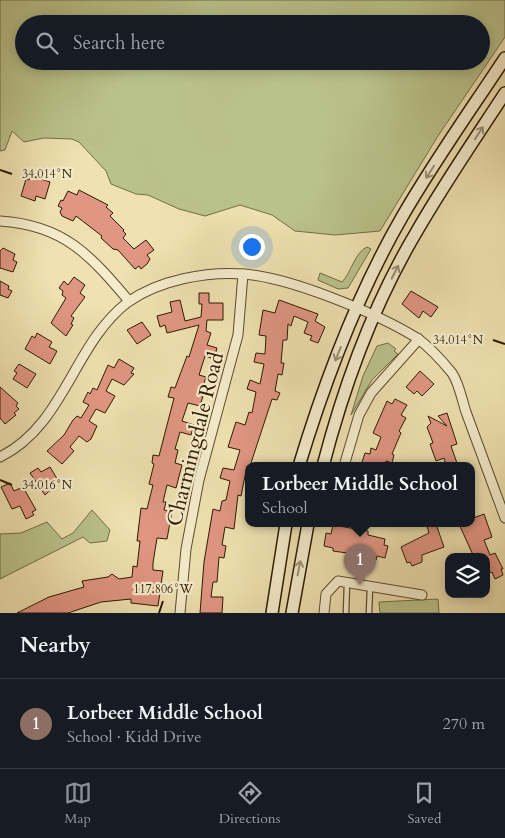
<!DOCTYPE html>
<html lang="en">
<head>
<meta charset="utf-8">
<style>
	:root { --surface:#171b24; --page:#242831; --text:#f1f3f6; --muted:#9ea1a6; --line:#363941; --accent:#8c9099 }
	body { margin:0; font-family:Cardo,serif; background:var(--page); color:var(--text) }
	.controls { position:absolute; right:15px; bottom:15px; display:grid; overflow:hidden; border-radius:10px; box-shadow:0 2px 12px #0003 }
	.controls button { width:45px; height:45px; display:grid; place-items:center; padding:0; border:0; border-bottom:1px solid var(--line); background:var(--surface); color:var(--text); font:25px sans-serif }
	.you { position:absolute; left:251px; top:246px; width:18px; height:18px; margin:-12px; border:4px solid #fff; border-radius:50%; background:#1a73e8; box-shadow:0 0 0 8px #1a73e833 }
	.badge { display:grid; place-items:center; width:32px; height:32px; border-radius:50%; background:var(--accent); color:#fff; font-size:16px; font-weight:700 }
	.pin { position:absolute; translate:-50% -41px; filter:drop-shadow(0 1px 2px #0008) }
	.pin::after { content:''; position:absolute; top:26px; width:18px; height:15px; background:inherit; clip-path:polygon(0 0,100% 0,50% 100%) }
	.popup { position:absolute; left:245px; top:462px; width:230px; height:65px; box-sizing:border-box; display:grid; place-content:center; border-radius:10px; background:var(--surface); filter:drop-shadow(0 1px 4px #0005); font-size:16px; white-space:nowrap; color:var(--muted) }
	.popup b { font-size:19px; color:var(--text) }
	.popup::after { content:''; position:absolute; left:50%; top:100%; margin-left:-10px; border:10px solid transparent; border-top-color:var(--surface) }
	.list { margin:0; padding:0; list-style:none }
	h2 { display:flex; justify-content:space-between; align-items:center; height:65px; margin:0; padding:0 20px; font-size:21px }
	h2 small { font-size:16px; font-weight:400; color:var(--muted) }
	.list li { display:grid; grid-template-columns:32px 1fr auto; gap:15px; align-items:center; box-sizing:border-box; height:90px; padding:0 20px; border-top:1px solid var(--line) }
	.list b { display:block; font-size:19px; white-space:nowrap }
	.list p { margin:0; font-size:16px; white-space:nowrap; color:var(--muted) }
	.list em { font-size:16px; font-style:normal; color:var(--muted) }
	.icon { flex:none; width:28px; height:28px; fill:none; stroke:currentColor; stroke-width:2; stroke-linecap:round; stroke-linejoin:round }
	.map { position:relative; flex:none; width:505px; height:613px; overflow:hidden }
	.search { position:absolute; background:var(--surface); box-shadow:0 2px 12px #0003; left:15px; right:15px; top:15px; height:55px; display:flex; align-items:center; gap:12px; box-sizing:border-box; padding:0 18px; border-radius:28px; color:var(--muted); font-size:19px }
	.sheet { height:155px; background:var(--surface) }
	nav { display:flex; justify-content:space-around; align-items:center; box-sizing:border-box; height:70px; border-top:1px solid var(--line); background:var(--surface); font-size:14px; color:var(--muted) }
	nav a { display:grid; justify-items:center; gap:2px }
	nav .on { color:var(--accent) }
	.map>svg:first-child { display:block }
	.green { fill:#bac28b; stroke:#736e46; fill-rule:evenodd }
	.building { fill:#e19683; stroke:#2c1a01 }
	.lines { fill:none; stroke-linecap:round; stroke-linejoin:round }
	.lane-casing { stroke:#5d4c2d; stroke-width:7 }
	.street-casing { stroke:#5d4c2d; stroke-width:11 }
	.secondary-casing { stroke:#2c1a01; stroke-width:14 }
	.lane { stroke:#f5eccc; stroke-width:4.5 }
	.street { stroke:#f5eccc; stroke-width:9 }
	.secondary { stroke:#f5eccc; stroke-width:11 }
	.oneway { stroke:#9b8e71 }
	.ticks { fill:none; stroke:#2c1a01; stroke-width:2 }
	.labels { text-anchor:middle; stroke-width:4.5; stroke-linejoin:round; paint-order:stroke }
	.street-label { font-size:21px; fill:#2c1a01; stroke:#f5eccc }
	.ticks-label { font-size:12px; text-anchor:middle; fill:#2c1a01; stroke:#f5eccc; stroke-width:4.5; stroke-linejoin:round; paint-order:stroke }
</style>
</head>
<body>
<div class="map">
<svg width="505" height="613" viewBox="0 0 505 613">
	<rect width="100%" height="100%" fill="#efe1b1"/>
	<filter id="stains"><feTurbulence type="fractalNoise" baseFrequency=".004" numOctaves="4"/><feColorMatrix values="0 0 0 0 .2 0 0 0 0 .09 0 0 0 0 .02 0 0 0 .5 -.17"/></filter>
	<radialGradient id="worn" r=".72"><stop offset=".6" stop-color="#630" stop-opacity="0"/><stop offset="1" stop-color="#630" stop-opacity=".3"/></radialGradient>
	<!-- green -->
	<g class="green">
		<path d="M0 0H505V37L438 136 380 231 335 235 295 231 272 215 240 205 205 216 179 209 148 195 136 194 111 184 106 171 79 142 72 139 44 138 24 142 12 131 5 150 0 151ZM24 24H481V61H24Z"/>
		<path d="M367 247 371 249 348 288 338 289 318 280 320 273 342 282C351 273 355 252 367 247Z"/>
		<path d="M388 343 396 349 394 351 398 354 372 380 351 415 363 376 377 346Z"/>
		<path d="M92 510 110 530 107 541 90 543 83 537 0 579V534L21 533 47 522 62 539 73 533Z"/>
		<path d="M438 599 439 613H380L379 602Z"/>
	</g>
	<!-- building -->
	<g class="building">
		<path d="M31 176 50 182 45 199 36 196 35 201 21 196 26 179 29 180Z"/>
		<path d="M79 190 108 205 106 207 113 213 110 216 124 230 123 231 126 234 123 238 134 249 146 240 154 250 147 255 150 259 147 264 141 269 139 266 135 269 118 250 113 249 101 238 102 236 76 216 73 221 62 216 60 212 62 208 58 206 61 200 63 201 68 191 77 195Z"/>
		<path d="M3 248 15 254 13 260 17 262 13 272 0 268V251Z"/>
		<path d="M74 277 85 285 80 293 85 297 71 316 74 318 71 324 73 325 66 336 51 323 66 298 62 295 63 291 59 288 64 281 68 285Z"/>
		<path d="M0 281 9 286 8 289 12 291 8 298 0 295Z"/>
		<path d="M411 291 438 307 431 317 423 311 419 318 402 304Z"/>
		<path d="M199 293H209V303H223V320H207L206 331 211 333 207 345 217 348 214 359 205 356 199 375 206 377 200 395 203 396 200 406 188 403 182 421 194 425 191 435 180 432 175 449 178 450 175 463 182 465 176 488 167 485 163 502H166L164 510 171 512V517L167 539 157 538 153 563V570L163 571 158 606 131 603V599L101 602 68 613H17L49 597 84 587 82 581 108 577 112 574 119 579 132 577 133 566 137 567 140 541H137L141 508 147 509 153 485 149 484 154 464 152 463 153 455 159 456 174 398 168 397 171 387 175 388 187 356 189 357 199 325 167 333 165 325 160 327 157 316 172 312 170 302 180 300 185 321 201 317 202 304H199Z"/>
		<path d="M279 300 318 314 315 321 325 327 318 343 310 340 312 336 304 333 308 322 294 316 291 326 288 324 287 340H283L281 363H284L282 375 278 374 275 391 280 393 277 400 272 399 250 466H247L241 496 238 495 234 529 225 527 222 545 226 546 224 558 219 557 217 582H213L211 597H223L222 613H200L204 562 213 509 220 511 222 501 226 500 230 481 220 478 223 468 234 470 240 450 228 447 236 422 245 425 249 412 252 413 256 392 247 389 250 380 260 384 264 364 254 362 256 353 265 354 266 336 259 335 263 310 275 313Z"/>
		<path d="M142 322 151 335 137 344 127 330Z"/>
		<path d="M37 333 52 342 49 347 57 351 50 364 25 349 32 336 35 338Z"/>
		<path d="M119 359 134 368 131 373 134 374 124 385 112 379 106 391 115 396 105 413 96 409 89 421 97 426 91 439 87 442 79 436 70 447 74 451 62 464 47 451 64 435 73 420 77 416 81 418 89 405 83 402 88 392 90 394 93 388 97 390 108 365 114 368Z"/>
		<path d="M19 364 36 374 27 388 13 379 17 373 14 371Z"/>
		<path d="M420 371 434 384 422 396 417 391 414 394 406 387Z"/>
		<path d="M0 387 18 403 16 406 19 409 14 413 16 415 5 424 0 418Z"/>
		<path d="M395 399 407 405 401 415 406 418 399 431 401 433 392 454 394 455 392 463 386 461 384 466 361 465 365 453 370 454 371 448 376 450 381 437 373 433 387 401 392 404Z"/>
		<path d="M447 413 457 444 451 446 458 466H446L444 458 436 461 430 444 433 443 427 427 431 423 428 416 447 426 438 416Z"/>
		<path d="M50 467 59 482 45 495 30 473 38 468 41 472Z"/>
		<path d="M10 483 14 491 23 487 36 510 32 512 34 515 26 519 20 506 12 509 1 487Z"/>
		<path d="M484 514 492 537 484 540 490 555 495 553 503 569H501L503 575 495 579 492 572 486 574V557H479L478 553 473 555 459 524H471V519Z"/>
		<path d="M436 524 444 547 422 555V562L412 566 410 562 407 563 401 547 429 533 427 526Z"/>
		<path d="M333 525 368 531V535L385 539 384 545 388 546 385 558 377 556 376 560 368 559 369 551 355 548 354 554 333 551V548L324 546 326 533 331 534Z"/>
	</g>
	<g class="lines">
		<!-- lane casing -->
		<g class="lane-casing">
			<g id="lane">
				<path d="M346 613 347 583"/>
				<path d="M369 613 370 587"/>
			</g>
		</g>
		<!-- street casing -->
		<g class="street-casing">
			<g id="street">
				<path d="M0 221C64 225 90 255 129 301"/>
				<path d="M0 457C65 425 73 344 128 302 159 280 207 271 244 274 292 278 376 313 417 338 428 346 443 362 452 373 459 383 462 400 466 412 479 447 492 483 505 518"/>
				<path d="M344 466 359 415 371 393 419 339"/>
				<path d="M180 613 186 549 199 480 238 335 243 274"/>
				<path d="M324 613 326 594 338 581 422 595"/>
			</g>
		</g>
		<!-- secondary casing -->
		<g class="secondary-casing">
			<g id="secondary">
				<path d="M299 466C325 380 357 295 402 217 433 163 470 111 505 58"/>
				<path d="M323 466C344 385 374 303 417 231 444 184 475 139 505 93"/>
				<path d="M272 613 286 524"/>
				<path d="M292 613 308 524"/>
			</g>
		</g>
		<!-- lane -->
		<use href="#lane" class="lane"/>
		<!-- street -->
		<use href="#street" class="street"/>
		<!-- secondary -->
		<use href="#secondary" class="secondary"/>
	</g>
	<!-- one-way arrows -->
	<defs><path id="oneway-shaft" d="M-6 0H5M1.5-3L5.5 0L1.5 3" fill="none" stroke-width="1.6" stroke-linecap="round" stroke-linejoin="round" transform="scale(1.25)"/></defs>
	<g class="oneway">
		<use href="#oneway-shaft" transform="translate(479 133) rotate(-57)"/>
		<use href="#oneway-shaft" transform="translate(430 172) rotate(123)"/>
		<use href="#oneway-shaft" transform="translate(395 272) rotate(-63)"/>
		<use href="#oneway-shaft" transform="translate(338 354) rotate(112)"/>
		<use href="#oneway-shaft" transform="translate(299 568) rotate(-79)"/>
	</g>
	<!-- ticks -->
	<path class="ticks" d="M0 170 12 174M493 340 505 344M0 480 12 485M159 613 163 601"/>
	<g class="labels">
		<!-- street labels -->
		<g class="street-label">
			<text transform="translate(195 439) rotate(-76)" y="7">Charmingdale Road</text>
		</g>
	</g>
	<g class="ticks-label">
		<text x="47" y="178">34.014°N</text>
		<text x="458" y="344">34.014°N</text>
		<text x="47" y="489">34.016°N</text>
		<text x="163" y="593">117.806°W</text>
	</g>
	<rect width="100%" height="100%" filter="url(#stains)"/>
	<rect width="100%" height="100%" fill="url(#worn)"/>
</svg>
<div class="controls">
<button><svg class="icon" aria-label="layers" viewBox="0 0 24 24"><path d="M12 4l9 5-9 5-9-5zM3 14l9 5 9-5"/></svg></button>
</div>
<div class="you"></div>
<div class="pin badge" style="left:360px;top:585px;background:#8d6e63">1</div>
<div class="popup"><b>Lorbeer Middle School</b>School</div>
<div class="search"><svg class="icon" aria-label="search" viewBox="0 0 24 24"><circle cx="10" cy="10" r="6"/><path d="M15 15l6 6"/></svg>Search here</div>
</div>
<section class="sheet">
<h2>Nearby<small></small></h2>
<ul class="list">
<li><span class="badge" style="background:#8d6e63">1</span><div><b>Lorbeer Middle School</b><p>School · Kidd Drive</p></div><em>270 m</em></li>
</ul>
</section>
<nav>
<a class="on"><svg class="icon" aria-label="map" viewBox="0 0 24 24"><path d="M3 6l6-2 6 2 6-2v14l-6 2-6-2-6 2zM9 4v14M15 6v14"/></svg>Map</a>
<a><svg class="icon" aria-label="directions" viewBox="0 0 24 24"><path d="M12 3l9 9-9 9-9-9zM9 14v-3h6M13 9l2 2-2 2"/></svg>Directions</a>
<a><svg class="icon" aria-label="saved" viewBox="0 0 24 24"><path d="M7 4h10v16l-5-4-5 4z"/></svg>Saved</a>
</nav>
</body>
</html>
